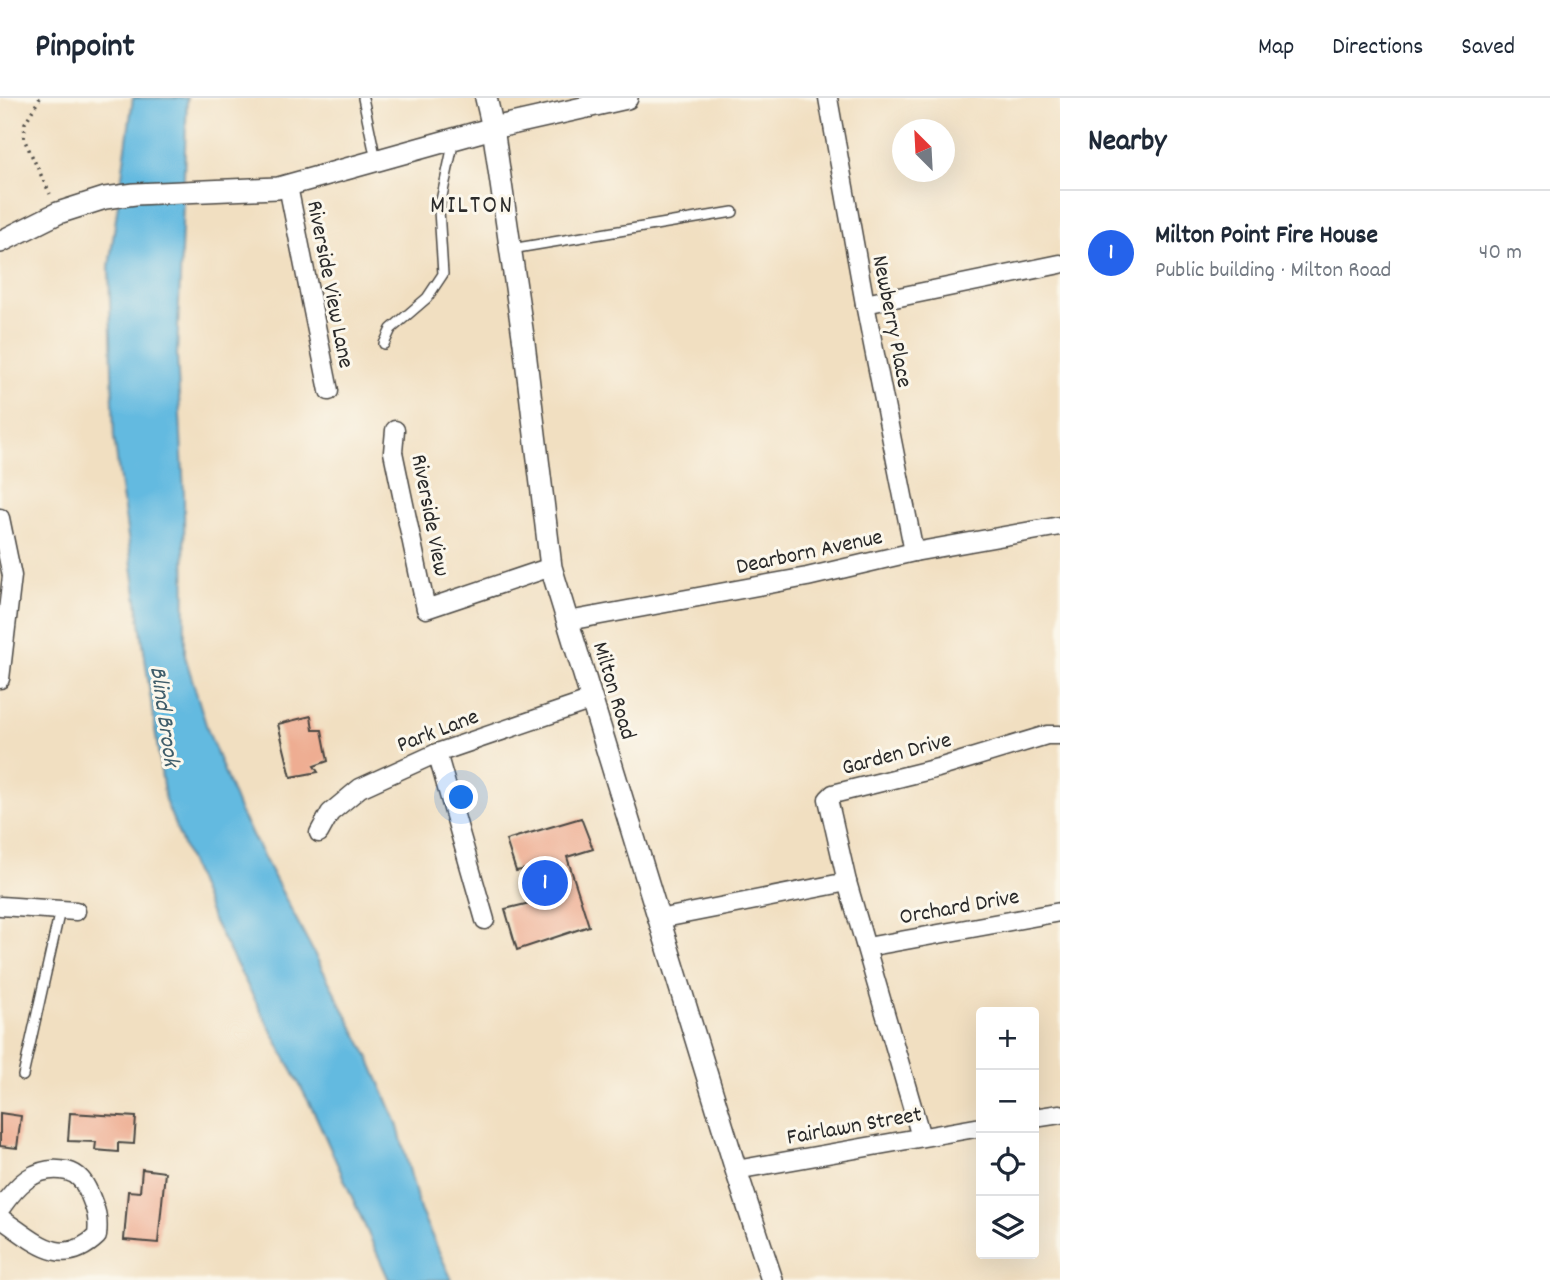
<!DOCTYPE html>
<html lang="en">
<head>
<meta charset="utf-8">
<style>
	:root { --surface:#fff; --page:#f6f6f7; --text:#1f2937; --muted:#747a83; --line:#e0e1e3; --accent:#2563eb }
	body { margin:0; font-family:Dekko,sans-serif; background:var(--page); color:var(--text) }
	.controls { position:absolute; right:21px; bottom:21px; display:grid; overflow:hidden; border-radius:7px; box-shadow:0 7px 28px #0002 }
	.controls button { width:63px; height:63px; display:grid; place-items:center; padding:0; border:0; border-bottom:2px solid var(--line); background:var(--surface); color:var(--text); font:35px sans-serif }
	.compass { position:absolute; left:892px; top:21px; width:63px; height:63px; border-radius:50%; background:var(--surface); box-shadow:0 7px 28px #0002; rotate:336deg }
	.you { position:absolute; left:462px; top:700px; width:24px; height:24px; margin:-18px; border:5px solid #fff; border-radius:50%; background:#1a73e8; box-shadow:0 0 0 10px #1a73e833 }
	.badge { display:grid; place-items:center; width:46px; height:46px; border-radius:50%; background:var(--accent); color:#fff; font-size:23px; font-weight:700 }
	.pin { position:absolute; translate:-50% -50%; border:4px solid #fff; box-shadow:0 2px 7px #0006 }
	.list { margin:0; padding:0; list-style:none }
	h2 { display:flex; justify-content:space-between; align-items:center; height:91px; margin:0; padding:0 28px; font-size:30px }
	h2 small { font-size:23px; font-weight:400; color:var(--muted) }
	.list li { display:grid; grid-template-columns:46px 1fr auto; gap:21px; align-items:center; box-sizing:border-box; height:126px; padding:0 28px; border-top:2px solid var(--line) }
	.list b { display:block; font-size:26px; white-space:nowrap }
	.list p { margin:0; font-size:23px; white-space:nowrap; color:var(--muted) }
	.list em { font-size:23px; font-style:normal; color:var(--muted) }
	.icon { flex:none; width:38px; height:38px; fill:none; stroke:currentColor; stroke-width:2; stroke-linecap:round; stroke-linejoin:round }
	.map { position:relative; flex:none; width:1060px; height:1182px; overflow:hidden }
	header { display:flex; align-items:center; gap:42px; box-sizing:border-box; height:98px; padding:0 35px; background:var(--surface); border-bottom:2px solid var(--line) }
	header strong { font-size:33px }
	nav { display:flex; gap:38px; margin-inline-start:auto; font-size:24px }
	main { display:flex }
	aside { flex:1; background:var(--surface) }
	.map>svg:first-child { display:block }
	.water { fill:#64bae0; stroke:#487286; stroke-width:2 }
	.building { fill:#eead92 }
	.lines { fill:none; stroke-linecap:round; stroke-linejoin:round }
	.service-casing { stroke:#494642; stroke-width:12 }
	.minor-casing { stroke:#494642; stroke-width:21 }
	.tertiary-casing { stroke:#494642; stroke-width:24 }
	.path { stroke:#494642; stroke-width:3.5; stroke-dasharray:2 5; stroke-linecap:butt }
	.service { stroke:#fff; stroke-width:9 }
	.minor { stroke:#fff; stroke-width:18 }
	.tertiary { stroke:#fff; stroke-width:21 }
	.labels { text-anchor:middle; stroke-width:6; stroke-linejoin:round; paint-order:stroke }
	.street-label { font-size:23px; fill:#2b2b2b; stroke:#fbf7ec }
	.water-label { font-size:24px; font-style:italic; fill:#3f5d6a; stroke:#fbf7ec }
	.quarter-label { font-size:26px; letter-spacing:2px; fill:#2b2b2b; stroke:#fbf7ec }
</style>
</head>
<body>
<header>
<strong>Pinpoint</strong>
<nav><a>Map</a><a>Directions</a><a>Saved</a></nav>
</header>
<main>
<div class="map">
<svg width="1060" height="1182" viewBox="0 0 1060 1182">
	<rect width="100%" height="100%" fill="#fbf7ec"/>
	<filter id="ink" filterUnits="userSpaceOnUse"><feTurbulence type="fractalNoise" baseFrequency=".0143" numOctaves="2"/><feDisplacementMap in="SourceGraphic" scale="14" xChannelSelector="R" yChannelSelector="G"/><feConvolveMatrix kernelMatrix="1 2 1 2 8 2 1 2 1" color-interpolation-filters="sRGB"/></filter>
	<filter id="wash" filterUnits="userSpaceOnUse"><feTurbulence type="fractalNoise" baseFrequency=".00686" numOctaves="4" result="noise"/><feDisplacementMap in="SourceGraphic" scale="28" xChannelSelector="R" yChannelSelector="G"/><feGaussianBlur stdDeviation="1.57" result="paint"/><feColorMatrix in="noise" values="0 0 0 0 0 0 0 0 0 0 0 0 0 0 0 0 0 1.4 0 .05"/><feComposite in="paint" operator="in"/></filter>
	<g filter="url(#wash)">
		<rect width="100%" height="100%" fill="#f1dfc1"/>
		<!-- water -->
		<path class="water" d="M133 0H187L177 257 184 396 185 558 208 633 240 714 369 960 397 1025 420 1112 452 1182H389L315 1016 213 822 165 702 114 340 109 169Z"/>
		<g id="blocks">
			<!-- building -->
			<g class="building">
				<path d="M311 618 313 632H322L328 663 314 668 318 674 291 679 278 626Z"/>
				<path d="M581 720 593 751 567 759 589 828 517 852 505 811 538 803 527 771 516 773 506 742Z"/>
				<path d="M0 1015 21 1018 17 1050 0 1048Z"/>
				<path d="M70 1015 136 1019 134 1046 118 1045V1054L95 1052 96 1044 68 1043Z"/>
				<path d="M142 1071 165 1074 158 1145 124 1142 128 1093 140 1094Z"/>
			</g>
		</g>
	</g>
	<g filter="url(#ink)">
		<use href="#blocks" fill-opacity="0" stroke="#494642" stroke-width="2"/>
		<g class="lines">
			<!-- service casing -->
			<g class="service-casing">
				<g id="service">
					<path d="M363 0 376 62"/>
					<path d="M511 151 733 114"/>
					<path d="M384 246 391 231 427 200 443 176 439 112 454 42"/>
					<path d="M23 978 60 812"/>
				</g>
			</g>
			<!-- minor casing -->
			<g class="minor-casing">
				<g id="minor">
					<path d="M828 0 865 206 914 454"/>
					<path d="M288 88 329 293"/>
					<path d="M865 206 1060 166"/>
					<path d="M395 332 393 354 426 511 551 469"/>
					<path d="M0 420 12 478 0 581"/>
					<path d="M568 523 807 479 914 454 1060 428"/>
					<path d="M437 655 485 822"/>
					<path d="M319 735 330 715 360 690 437 655 592 602"/>
					<path d="M0 808 76 813"/>
					<path d="M659 821 847 784"/>
					<path d="M867 849 1060 814"/>
					<path d="M1034 1020 1060 1016"/>
					<path d="M921 1039 847 784 828 701 833 696 938 670 1047 637H1060"/>
					<path d="M736 1072 981 1029"/>
					<path d="M0 1111C16 1088 35 1066 67 1073 79 1076 84 1084 89 1095 96 1112 99 1119 97 1138 60 1173 34 1142 0 1120"/>
				</g>
			</g>
			<!-- tertiary casing -->
			<g class="tertiary-casing">
				<g id="tertiary">
					<path d="M486 0 493 30 524 245 551 469 736 1072 772 1182"/>
					<path d="M0 144 58 115 105 100 135 96 278 90 493 30 627 0"/>
				</g>
			</g>
			<!-- path -->
			<path class="path" d="M40 0 25 25 24 41 50 96"/>
			<!-- service -->
			<use href="#service" class="service"/>
			<!-- minor -->
			<use href="#minor" class="minor"/>
			<!-- tertiary -->
			<use href="#tertiary" class="tertiary"/>
		</g>
	</g>
	<g class="labels">
		<!-- street labels -->
		<g class="street-label">
			<text transform="translate(332 186) rotate(79)" y="8">Riverside View Lane</text>
			<text transform="translate(894 223) rotate(79)" y="8">Newberry Place</text>
			<text transform="translate(432 417) rotate(79)" y="8">Riverside View</text>
			<text transform="translate(809 452) rotate(-12)" y="8">Dearborn Avenue</text>
			<text transform="translate(616 592) rotate(73)" y="8">Milton Road</text>
			<text transform="translate(437 631) rotate(-21)" y="8">Park Lane</text>
			<text transform="translate(896 654) rotate(-15)" y="8">Garden Drive</text>
			<text transform="translate(959 807) rotate(-10)" y="8">Orchard Drive</text>
			<text transform="translate(854 1026) rotate(-10)" y="8">Fairlawn Street</text>
		</g>
		<!-- water labels -->
		<g class="water-label">
			<text transform="translate(166 618) rotate(82)" y="8">Blind Brook</text>
		</g>
		<!-- quarter labels -->
		<g class="quarter-label">
			<text x="472" y="114">MILTON</text>
		</g>
	</g>
</svg>
<div class="controls">
<button>+</button>
<button>−</button>
<button><svg class="icon" aria-label="locate" viewBox="0 0 24 24"><circle cx="12" cy="12" r="6"/><path d="M12 2v4M12 18v4M2 12h4M18 12h4"/></svg></button>
<button><svg class="icon" aria-label="layers" viewBox="0 0 24 24"><path d="M12 4l9 5-9 5-9-5zM3 14l9 5 9-5"/></svg></button>
</div>
<svg class="compass" viewBox="-18 -18 36 36"><path d="M0-13l5 13h-10z" fill="#e53935"/><path d="M0 13l5-13h-10z" fill="#747a83"/></svg>
<div class="you"></div>
<div class="pin badge" style="left:545px;top:785px">1</div>
</div>
<aside>
<h2>Nearby<small></small></h2>
<ul class="list">
<li><span class="badge">1</span><div><b>Milton Point Fire House</b><p>Public building · Milton Road</p></div><em>40 m</em></li>
</ul>
</aside>
</main>
</body>
</html>
